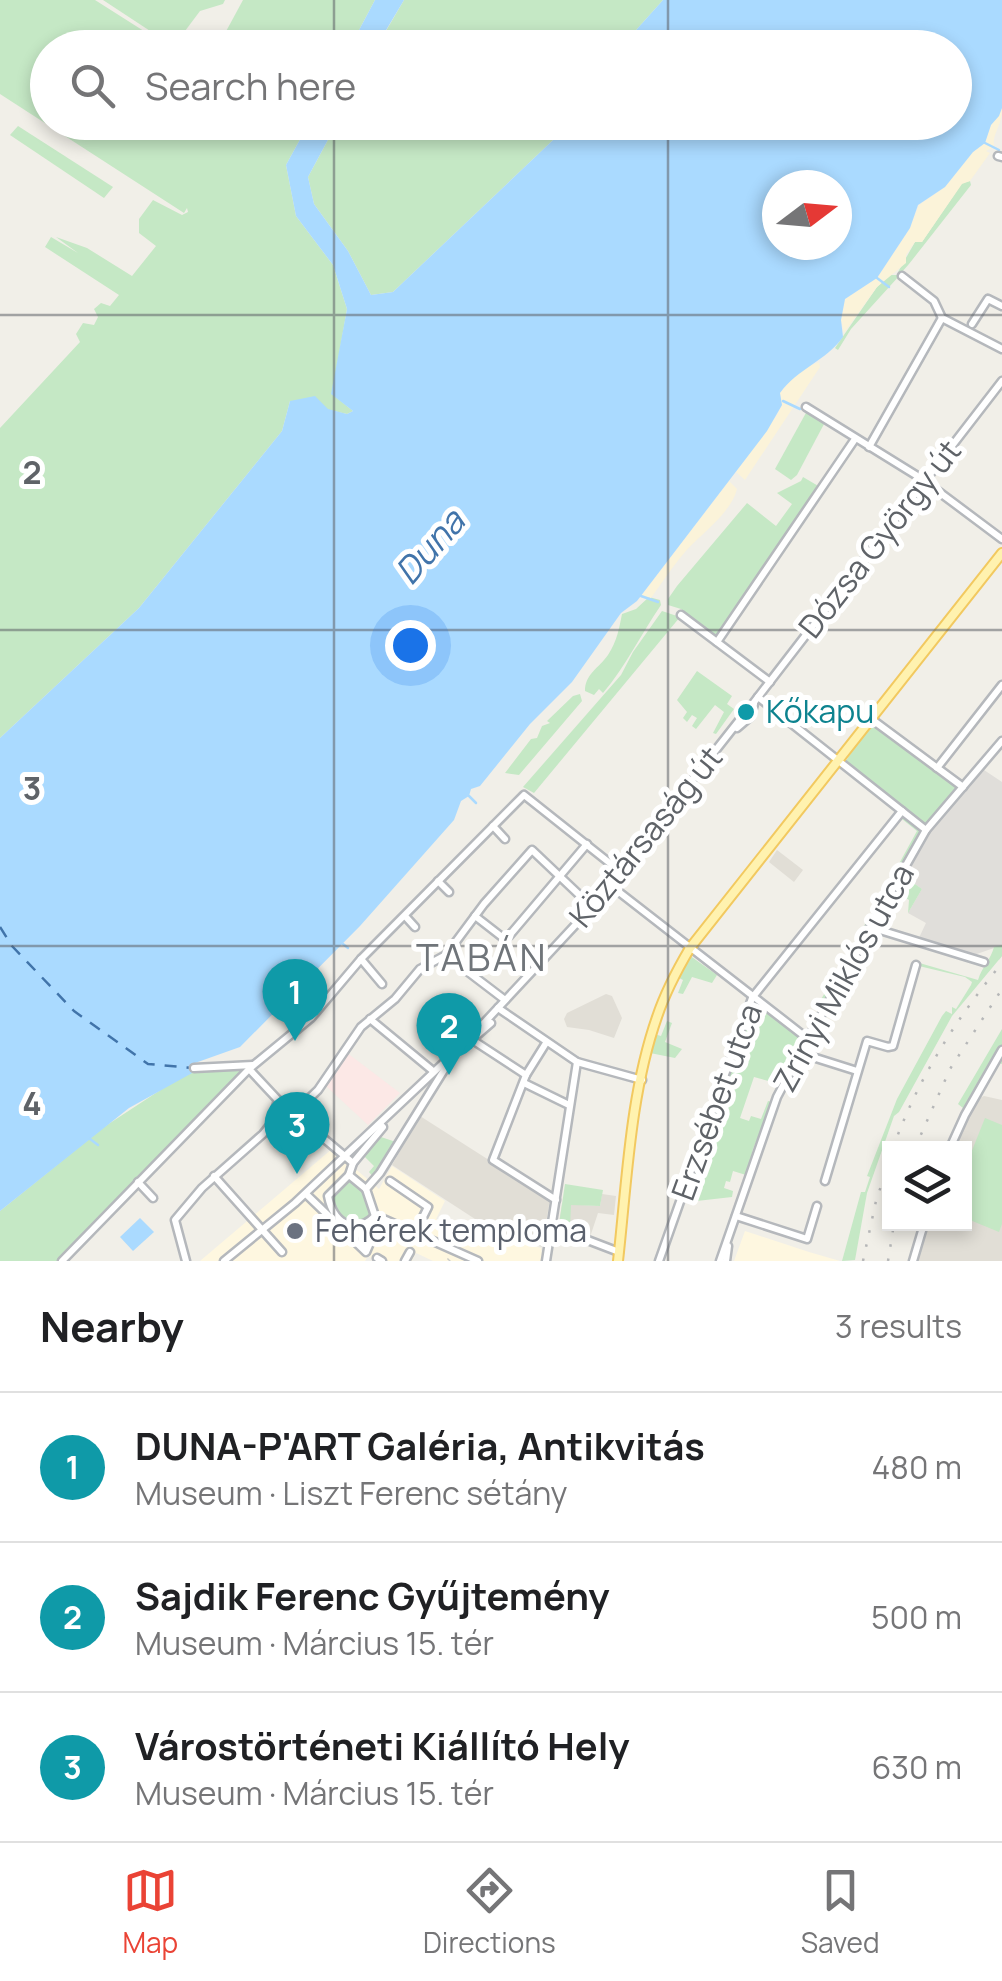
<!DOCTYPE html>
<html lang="en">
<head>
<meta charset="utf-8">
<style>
	:root { --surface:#fff; --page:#f2f2f2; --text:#202124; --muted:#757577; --line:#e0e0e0; --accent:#ea4335 }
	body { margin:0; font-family:Manrope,sans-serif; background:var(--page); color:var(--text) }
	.controls { position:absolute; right:30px; bottom:30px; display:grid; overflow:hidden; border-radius:0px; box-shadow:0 5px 15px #0003 }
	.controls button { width:90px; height:90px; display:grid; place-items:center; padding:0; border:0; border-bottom:2px solid var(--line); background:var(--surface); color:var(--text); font:50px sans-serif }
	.compass { position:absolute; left:762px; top:170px; width:90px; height:90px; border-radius:50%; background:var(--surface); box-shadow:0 5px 15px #0003; rotate:74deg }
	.you { position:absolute; left:410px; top:645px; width:35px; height:35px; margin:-25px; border:8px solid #fff; border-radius:50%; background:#1a73e8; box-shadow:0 0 0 15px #1a73e833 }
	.badge { display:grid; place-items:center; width:65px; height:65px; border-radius:50%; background:var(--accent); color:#fff; font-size:32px; font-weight:700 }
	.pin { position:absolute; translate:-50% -82px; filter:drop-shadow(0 2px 5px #0008) }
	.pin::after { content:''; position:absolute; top:52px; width:35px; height:30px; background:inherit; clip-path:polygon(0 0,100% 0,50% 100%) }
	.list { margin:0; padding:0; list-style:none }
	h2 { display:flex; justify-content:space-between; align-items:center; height:130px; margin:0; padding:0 40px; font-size:42px }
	h2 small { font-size:32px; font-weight:400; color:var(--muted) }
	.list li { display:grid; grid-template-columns:65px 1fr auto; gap:30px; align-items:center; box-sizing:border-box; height:150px; padding:0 40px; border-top:2px solid var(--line) }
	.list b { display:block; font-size:38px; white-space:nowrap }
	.list p { margin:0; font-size:32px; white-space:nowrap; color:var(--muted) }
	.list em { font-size:32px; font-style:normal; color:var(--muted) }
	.icon { flex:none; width:55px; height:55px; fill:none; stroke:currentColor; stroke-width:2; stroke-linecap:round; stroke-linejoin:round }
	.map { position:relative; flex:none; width:1002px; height:1261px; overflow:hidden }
	.search { position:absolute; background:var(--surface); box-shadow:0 5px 15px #0003; left:30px; right:30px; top:30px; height:110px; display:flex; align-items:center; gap:25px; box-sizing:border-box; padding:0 35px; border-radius:55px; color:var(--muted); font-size:38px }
	.sheet { height:580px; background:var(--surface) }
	nav { display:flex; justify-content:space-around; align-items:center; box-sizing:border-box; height:140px; border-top:2px solid var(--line); background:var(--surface); font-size:28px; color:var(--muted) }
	nav a { display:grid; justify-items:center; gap:5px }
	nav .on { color:var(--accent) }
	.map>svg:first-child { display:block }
	.commercial { fill:#fef7e0 }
	.industrial { fill:#e0deda }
	.education { fill:#e1ded6 }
	.medical { fill:#fce8e6 }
	.green { fill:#c5e8c5 }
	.sand { fill:#fbf3d9 }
	.water { fill:#aadaff; fill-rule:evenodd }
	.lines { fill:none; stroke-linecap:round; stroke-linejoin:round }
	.stream { stroke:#aadaff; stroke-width:2.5 }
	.ferry { stroke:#4174aa; stroke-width:2.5; stroke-dasharray:12 10; stroke-linecap:butt }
	.minor-tunnel { stroke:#ccccc8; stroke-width:6; stroke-dasharray:6 3; stroke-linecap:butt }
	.minor-casing { stroke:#b5b8bc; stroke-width:11 }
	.major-casing { stroke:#f2c960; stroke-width:12 }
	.minor { stroke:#fff; stroke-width:6 }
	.major { stroke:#fff2af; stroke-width:8 }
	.rail { stroke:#b6b7b8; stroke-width:2.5; stroke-dasharray:2.5 12; stroke-linecap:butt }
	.grid { fill:none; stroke:#5f6368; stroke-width:2.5; stroke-opacity:0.55 }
	.culture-dot { fill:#0f9aa8; stroke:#fff; stroke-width:4 }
	.worship-dot { fill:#6b7280; stroke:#fff; stroke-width:4 }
	.labels { text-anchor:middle; stroke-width:10; stroke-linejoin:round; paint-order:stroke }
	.street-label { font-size:32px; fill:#5f6368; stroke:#fff }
	.culture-label { font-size:32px; fill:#0d838f; stroke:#fff; text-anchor:start }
	.worship-label { font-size:32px; fill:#5b616d; stroke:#fff; text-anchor:start }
	.water-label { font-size:35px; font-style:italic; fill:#4174aa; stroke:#fff }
	.quarter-label { font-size:38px; letter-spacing:2.5px; fill:#70757a; stroke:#fff }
	.grid-label { font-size:32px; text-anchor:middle; font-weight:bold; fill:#5f6368; stroke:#fff; stroke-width:10; stroke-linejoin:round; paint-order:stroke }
</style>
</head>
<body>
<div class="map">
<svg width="1002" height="1261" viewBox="0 0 1002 1261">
	<rect width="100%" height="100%" fill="#f1efe8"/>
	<!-- commercial -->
	<g class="commercial">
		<path d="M332 1149 379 1189 392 1166 445 1201 436 1219 488 1240 493 1233 541 1248 543 1261H433L416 1253 412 1261H376L368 1256 365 1261H200Z"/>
		<path d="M745 1231 809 1252 840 1261H734Z"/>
	</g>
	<!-- industrial -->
	<path class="industrial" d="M981 768 1002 782V956L999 960 994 948 971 956 918 940 926 923 908 913 922 889 905 877 928 834Z"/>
	<!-- education -->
	<g class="education">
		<path d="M777 850 803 870 794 882 769 862Z"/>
		<path d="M606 994 612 996 622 1018 614 1038 589 1030 567 1027 564 1019 567 1013Z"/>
		<path d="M984 1096 1002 1100V1261H918L929 1224H964V1148H955L977 1099Z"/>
		<path d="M420 1116 550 1199 542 1247 495 1232 392 1165Z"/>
		<path d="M602 1194 616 1196 614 1215 598 1213 590 1237 559 1224 562 1204 600 1206Z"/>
	</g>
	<!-- medical -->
	<path class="medical" d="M346 1052 400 1093 368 1125 326 1086Z"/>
	<!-- green -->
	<g class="green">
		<path d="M0 0H95L169 47 48 48V122L309 123 286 165 296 216 333 265 347 309 332 394 353 411 347 414 290 401 282 431 139 608 0 738V428L80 342 76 334 83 323 94 325 98 317 94 309 101 303 110 306 119 295 45 247 51 237 78 253 56 237 87 248 132 276 156 246 139 233V219L153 200 182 215 188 212 187 208 184 213 0 94Z"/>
		<path d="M103 0H225L223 4 200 11 179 39 190 47 176 48Z"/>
		<path d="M243 0H375L350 47 217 48Z"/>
		<path d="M404 0H663L637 29 627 47 376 48Z"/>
		<path d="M337 123H571L393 292 371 295 348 251 314 204 308 177Z"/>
		<path d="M18 126 113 187 104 198 10 135Z"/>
		<path d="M970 181 971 185 909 264 901 273 898 272 915 242H922L962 183Z"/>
		<path d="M890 275H900L851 329 838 350 835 348 877 287Z"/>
		<path d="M807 411 824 424 797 475 791 480 775 469Z"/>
		<path d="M803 477 820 487 717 638 681 609 668 605V599L677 586 747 503 776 526 792 504 777 493 801 481Z"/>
		<path d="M649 597 660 600 661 605C641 634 626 666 603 693L599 689 594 695 585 691C585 674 599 668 608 655 617 641 619 629 622 614L636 609Z"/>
		<path d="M662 611 680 617 534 793 523 787 621 675 633 652Z"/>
		<path d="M697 671 732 696 727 704 734 709 716 734 713 733 724 712 715 705 696 729 692 726 697 718 692 715 687 722 683 718 687 712 677 700Z"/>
		<path d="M580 694 582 701 519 775 505 773 531 739 537 738 542 726 550 723 547 721 573 696Z"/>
		<path d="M873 721 963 787 988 764 952 807 926 830 843 765Z"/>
		<path d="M904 816 919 828 920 835 876 913 873 911 917 831 902 819Z"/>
		<path d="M905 877 922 889 908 913 909 900 903 896 889 917 885 916 878 924Z"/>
		<path d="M868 919 872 921 821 1011 816 1008Z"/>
		<path d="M1002 945V956L952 1016 899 1112 894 1116 867 1193 855 1260 842 1261 861 1192H865L870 1177 867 1176 897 1099 942 1016 946 1011 952 1014V1007L956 1009 971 985 972 982 965 977 923 967 916 965V962L978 980C982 967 991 959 994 947Z"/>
		<path d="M689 955 717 975 712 983 692 977 683 994 678 993 683 980 677 977Z"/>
		<path d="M751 1001 806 1042 786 1079 775 1076 772 1082 754 1077 740 1118 749 1121 751 1116 761 1119 768 1101 772 1102 753 1149 746 1175 733 1171 730 1182 726 1181 724 1188 733 1191 732 1197 679 1203Z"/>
		<path d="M667 1021 672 1023 665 1042 682 1049 675 1058 650 1053 654 1034 661 1036Z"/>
		<path d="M1002 1029V1064L992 1060 946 1148 963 1108 958 1104Z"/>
		<path d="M255 1065 62 1261H0V1211L104 1127 194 1068Z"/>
		<path d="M985 1118 1002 1125V1224L999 1232 965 1218V1168Z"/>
		<path d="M381 1137 396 1142 374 1178 369 1172 374 1166 363 1155Z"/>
		<path d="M355 1181 364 1190 373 1211 360 1223C344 1222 340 1216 333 1202 334 1189 343 1182 355 1181Z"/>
		<path d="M565 1184 603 1190 600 1206 571 1205 570 1229 559 1224Z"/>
	</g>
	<!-- sand -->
	<g class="sand">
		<path d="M1002 108C1002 127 992 133 994 147L986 151 990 153 970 181 962 184 922 242H915L906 255V263L877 287 844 333 841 320 845 299 877 278 910 228 919 205 945 187 973 152 985 143 991 125Z"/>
		<path d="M819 362 820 367 745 480 736 472 777 415 782 405 780 393 799 370Z"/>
		<path d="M729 481 737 489C731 513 702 533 685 552 672 567 662 583 651 598L641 596Z"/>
	</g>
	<!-- water -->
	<g class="water">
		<path d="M375 0H404L376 47H350Z"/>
		<path d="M663 0H1002V108L999 116 991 125 985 143 973 152 945 187 918 205 910 228 877 278 845 299 841 320 843 337C825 362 798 368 780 393L782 405 767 431 637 601 621 613 572 682 530 724 480 786 471 789 469 796 461 801 454 820 360 926 240 1047 195 1063 194 1072 129 1108 0 1211V738L139 608 282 431 290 401 315 396 328 409 347 414 353 411 331 394 347 309 333 265 296 216 286 165 309 123H337L308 177 314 204 348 251 371 295 393 292 571 123 954 122V48L627 47 637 29ZM777 185H837V245H777Z"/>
		<path d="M140 1218 154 1232 133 1251 120 1237Z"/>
	</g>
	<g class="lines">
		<!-- stream -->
		<g class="stream">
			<path d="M985 143 999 150"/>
			<path d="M877 278 889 287"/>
			<path d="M783 401 800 409"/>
			<path d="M641 596 658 602"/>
			<path d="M469 796 476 803"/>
			<path d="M343 944 348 948"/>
			<path d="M90 1139 98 1145"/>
		</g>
		<!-- ferry -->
		<path class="ferry" d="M0 927 12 946 74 1011 148 1064 193 1068"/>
		<!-- minor-tunnel -->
		<g class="minor-tunnel">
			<path d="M417 1230 423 1217"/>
			<path d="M449 1261 450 1260"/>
		</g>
		<!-- minor casing -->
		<g class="minor-casing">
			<g id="minor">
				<path d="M998 156 1002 157"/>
				<path d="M902 276 934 301 942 318 1002 349"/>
				<path d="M972 324 988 299 1002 306"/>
				<path d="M806 407 919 477 1002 539"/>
				<path d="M869 447 942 318"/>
				<path d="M681 615 770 682"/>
				<path d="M717 642 855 439"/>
				<path d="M758 697 926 830"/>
				<path d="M748 710 1002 381"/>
				<path d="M870 718 963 787"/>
				<path d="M737 728 751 716 754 704"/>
				<path d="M937 768 1002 685"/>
				<path d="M493 826 505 839"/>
				<path d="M438 881 449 892"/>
				<path d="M610 885 808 1039"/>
				<path d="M405 916 415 927"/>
				<path d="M475 916 502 937 509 936 587 844"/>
				<path d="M870 927 984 962"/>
				<path d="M446 955 505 1000"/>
				<path d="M361 959 382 984"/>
				<path d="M498 1008 577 1062 642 1080"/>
				<path d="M370 1019 433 1071"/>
				<path d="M471 1039 526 1075"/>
				<path d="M468 1043 491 1023"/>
				<path d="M546 1043 526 1075 493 1160 556 1200"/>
				<path d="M800 1053 857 1071"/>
				<path d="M194 1068 253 1065"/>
				<path d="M249 1069 278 1100 353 1163 349 1175 328 1196C333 1222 354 1237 375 1216"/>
				<path d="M524 1083 569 1105"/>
				<path d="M295 1112 318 1090 361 1027 395 999 420 969 446 955 484 904 532 850 592 907"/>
				<path d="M950 1148 965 1115 1002 1050"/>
				<path d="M353 1163 383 1127 380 1124"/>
				<path d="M349 1175 366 1189"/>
				<path d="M214 1176 282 1252"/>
				<path d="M390 1181 428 1207 423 1217"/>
				<path d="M825 1181 867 1041 888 1047 893 1046 916 965"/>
				<path d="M138 1182 153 1198"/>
				<path d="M306 1194 366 1252 381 1218"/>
				<path d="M375 1216 366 1189 380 1173 449 1062"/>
				<path d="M736 1216 807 1239 817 1206"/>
				<path d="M379 1217 478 1261"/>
				<path d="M551 1226 619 1252"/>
				<path d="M377 1258 382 1261"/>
				<path d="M62 1261 249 1069 311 1018 361 959 524 795 621 872"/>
				<path d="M186 1261 175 1220 202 1188 263 1134 271 1124 278 1100"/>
				<path d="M224 1261 295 1203 470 1038 592 907 745 713"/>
				<path d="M405 1261 410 1252"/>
				<path d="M546 1261 577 1062"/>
				<path d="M659 1261 752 998 902 811"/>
				<path d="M720 1261 777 1097 806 1042 926 830 1002 741"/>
				<path d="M726 1261 728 1246"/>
				<path d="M913 1261 924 1224"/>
			</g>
		</g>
		<!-- major casing -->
		<g class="major-casing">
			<path id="major" d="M618 1261C627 1181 630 1094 657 1017 665 993 677 970 690 948L1002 553"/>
		</g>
		<!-- minor -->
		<use href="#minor" class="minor"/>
		<!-- major -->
		<use href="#major" class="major"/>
		<!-- rail -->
		<g class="rail">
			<path d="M893 1148C917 1080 956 1019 1002 963"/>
			<path d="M915 1148 950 1069 1002 989"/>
			<path d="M863 1261 876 1201 890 1159"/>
			<path d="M888 1261 894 1224"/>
		</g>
	</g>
	<!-- grid -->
	<path class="grid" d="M334 0V48M668 0V48M334 122V1261M668 122V1261M0 315H1002M0 630H1002M0 946H1002"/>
	<!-- markers -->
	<circle class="culture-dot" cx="746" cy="712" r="10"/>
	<circle class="worship-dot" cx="295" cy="1231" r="10"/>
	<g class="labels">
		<!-- street labels -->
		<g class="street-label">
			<text transform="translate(880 539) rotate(-52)" y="11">Dózsa György út</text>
			<text transform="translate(646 837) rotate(-51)" y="11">Köztársaság út</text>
			<text transform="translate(844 978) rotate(-61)" y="11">Zrínyi Miklós utca</text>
			<text transform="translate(717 1102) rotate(-70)" y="11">Erzsébet utca</text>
		</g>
		<!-- culture labels -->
		<g class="culture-label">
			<text x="766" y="723">Kőkapu</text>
		</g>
		<!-- worship labels -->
		<g class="worship-label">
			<text x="315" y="1242">Fehérek temploma</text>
		</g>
		<!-- water labels -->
		<g class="water-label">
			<text transform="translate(430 547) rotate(-49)" y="12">Duna</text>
		</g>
		<!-- quarter labels -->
		<g class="quarter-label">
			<text x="482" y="971">TABÁN</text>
		</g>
	</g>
	<g class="grid-label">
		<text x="32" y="484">2</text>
		<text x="32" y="800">3</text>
		<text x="32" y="1115">4</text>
	</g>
</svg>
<div class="controls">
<button><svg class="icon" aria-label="layers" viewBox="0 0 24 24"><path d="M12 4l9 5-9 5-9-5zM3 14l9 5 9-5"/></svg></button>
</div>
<svg class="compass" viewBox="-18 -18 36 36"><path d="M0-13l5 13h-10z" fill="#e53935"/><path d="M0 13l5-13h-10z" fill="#757577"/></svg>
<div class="you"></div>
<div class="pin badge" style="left:295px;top:1041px;background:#0f9aa8">1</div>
<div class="pin badge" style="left:449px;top:1075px;background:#0f9aa8">2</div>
<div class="pin badge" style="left:297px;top:1174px;background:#0f9aa8">3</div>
<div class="search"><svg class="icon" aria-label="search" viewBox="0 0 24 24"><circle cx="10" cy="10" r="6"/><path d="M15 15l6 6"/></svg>Search here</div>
</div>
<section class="sheet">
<h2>Nearby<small>3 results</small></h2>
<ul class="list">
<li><span class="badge" style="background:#0f9aa8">1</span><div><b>DUNA-P'ART Galéria, Antikvitás</b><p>Museum · Liszt Ferenc sétány</p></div><em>480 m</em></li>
<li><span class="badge" style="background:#0f9aa8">2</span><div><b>Sajdik Ferenc Gyűjtemény</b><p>Museum · Március 15. tér</p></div><em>500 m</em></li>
<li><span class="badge" style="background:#0f9aa8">3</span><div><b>Várostörténeti Kiállító Hely</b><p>Museum · Március 15. tér</p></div><em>630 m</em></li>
</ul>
</section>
<nav>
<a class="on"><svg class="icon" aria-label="map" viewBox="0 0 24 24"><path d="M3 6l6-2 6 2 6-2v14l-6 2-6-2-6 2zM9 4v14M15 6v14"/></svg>Map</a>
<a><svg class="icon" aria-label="directions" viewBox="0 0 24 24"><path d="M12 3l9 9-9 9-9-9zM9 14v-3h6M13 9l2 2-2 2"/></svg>Directions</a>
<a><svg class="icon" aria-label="saved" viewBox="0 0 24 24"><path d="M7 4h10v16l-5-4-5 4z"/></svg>Saved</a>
</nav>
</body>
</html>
